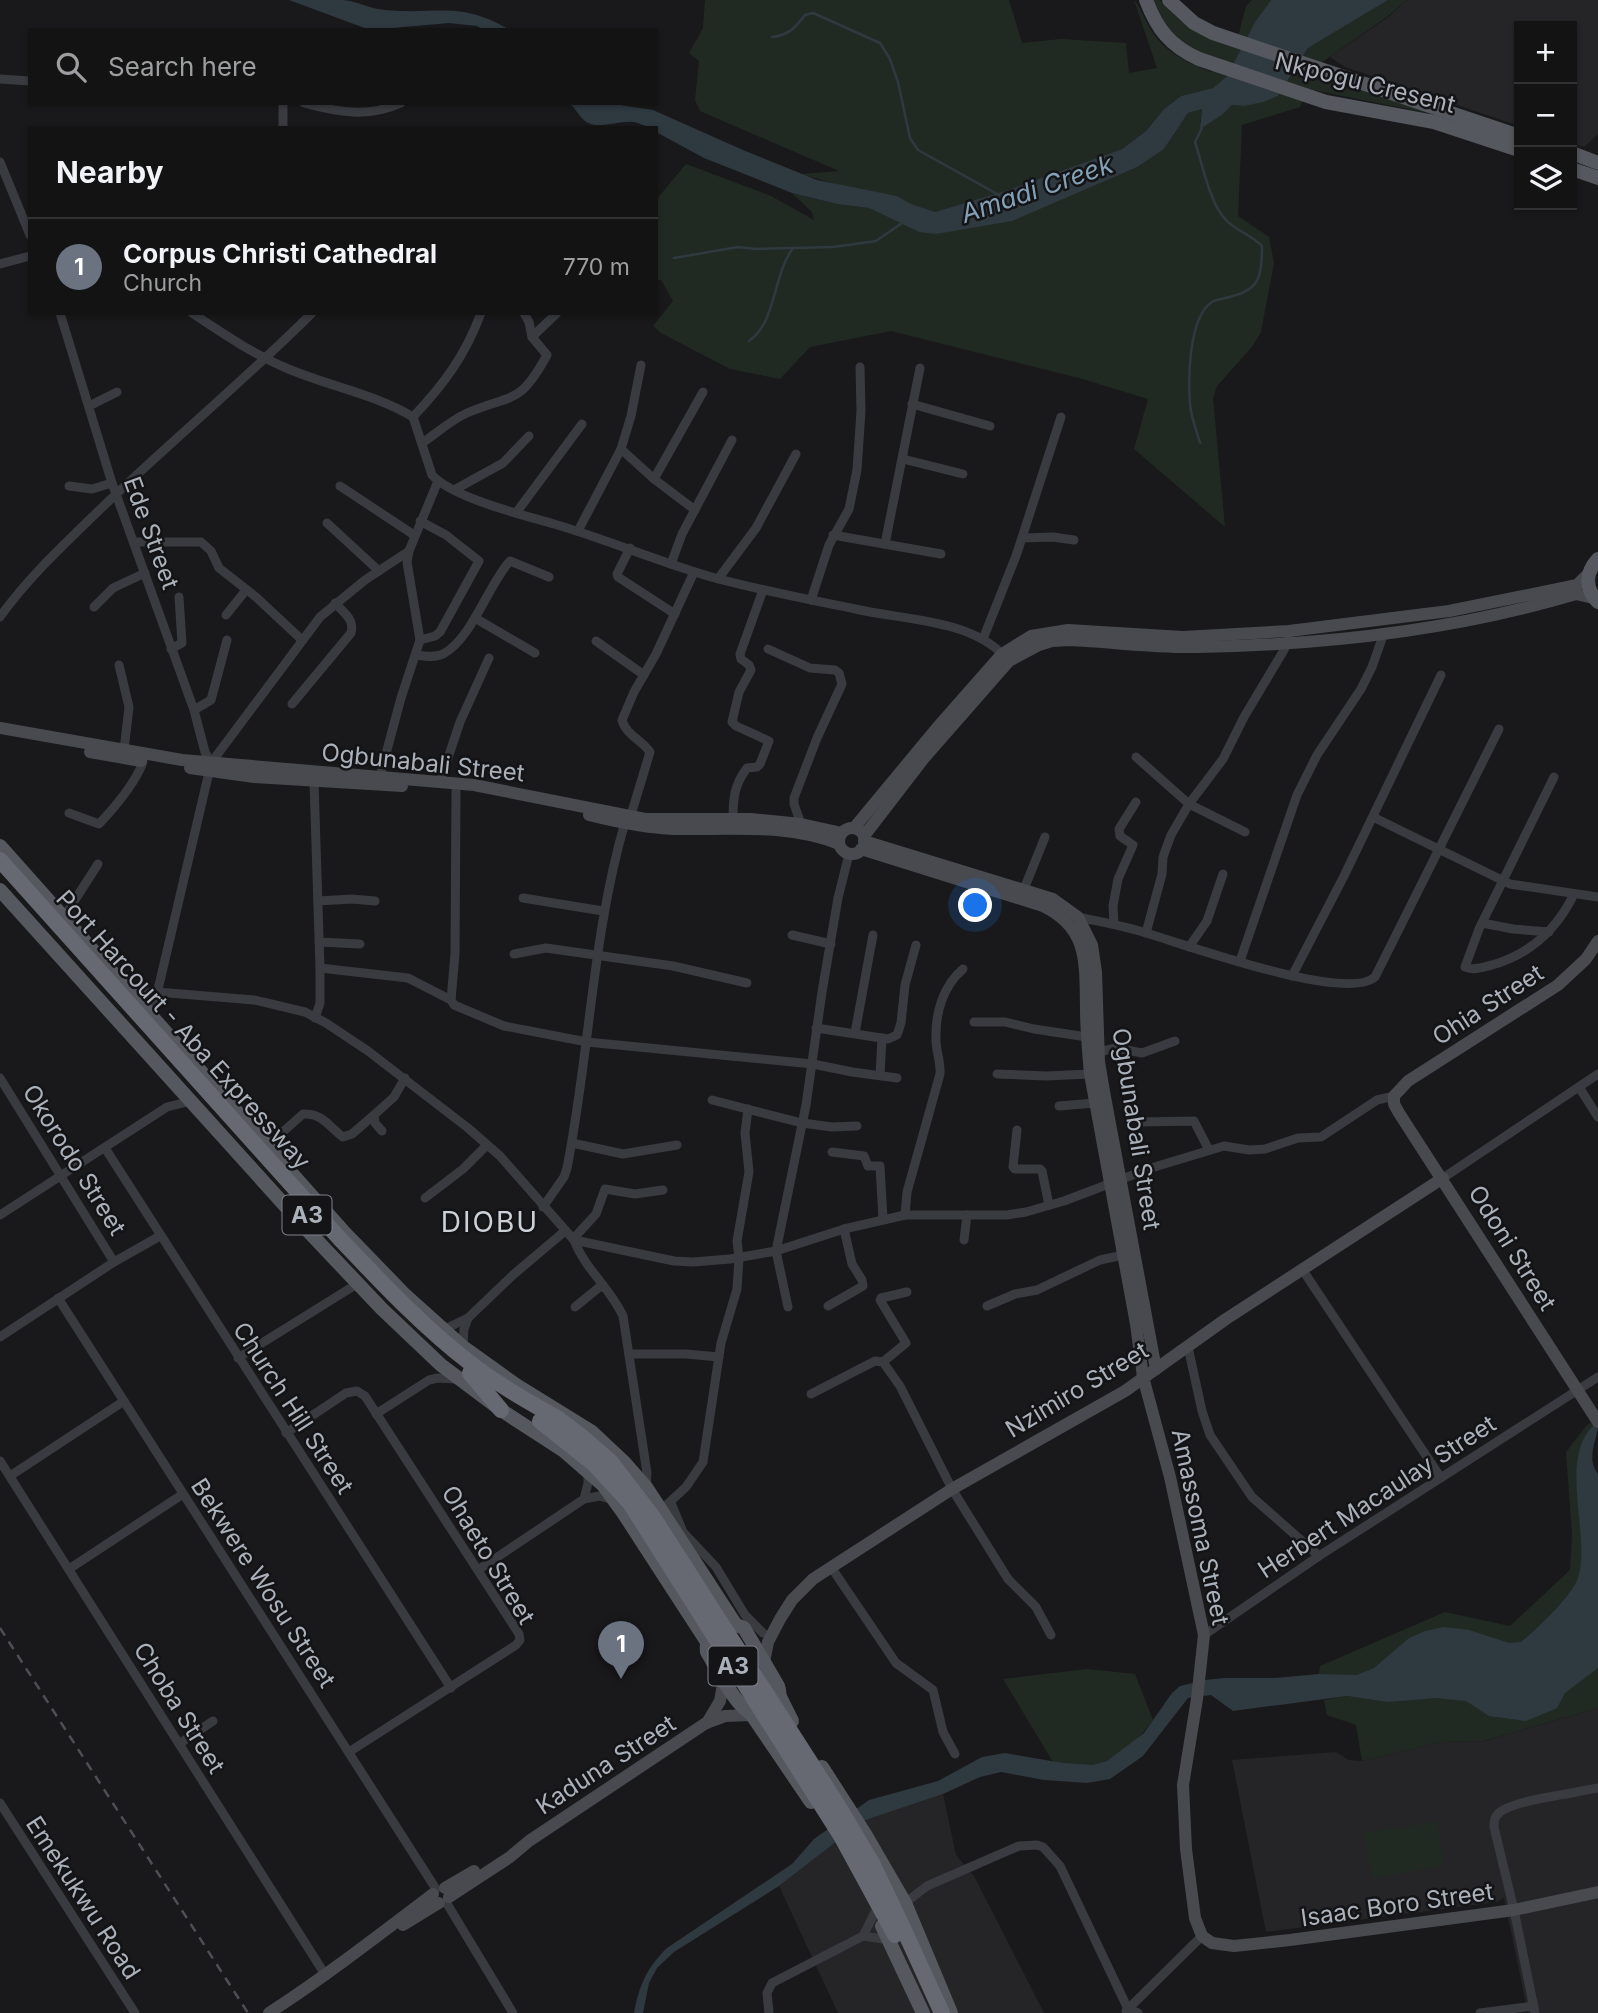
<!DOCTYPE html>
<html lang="en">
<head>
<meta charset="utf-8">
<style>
	:root { --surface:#131314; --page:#1c1c1d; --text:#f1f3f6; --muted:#9d9ea0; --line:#323234; --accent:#0f766e }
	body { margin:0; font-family:Inter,sans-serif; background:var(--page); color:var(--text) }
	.controls { position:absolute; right:21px; top:21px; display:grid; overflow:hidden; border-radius:0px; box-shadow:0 2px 5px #0004 }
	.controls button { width:63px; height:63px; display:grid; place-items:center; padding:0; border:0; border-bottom:2px solid var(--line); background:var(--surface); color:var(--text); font:35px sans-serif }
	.you { position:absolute; left:976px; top:906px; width:24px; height:24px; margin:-18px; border:5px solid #fff; border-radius:50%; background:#1a73e8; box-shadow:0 0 0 10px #1a73e833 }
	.badge { display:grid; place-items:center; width:46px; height:46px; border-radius:50%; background:var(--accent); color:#fff; font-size:23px; font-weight:700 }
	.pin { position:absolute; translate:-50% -58px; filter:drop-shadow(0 2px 4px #0008) }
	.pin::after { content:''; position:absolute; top:37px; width:24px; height:21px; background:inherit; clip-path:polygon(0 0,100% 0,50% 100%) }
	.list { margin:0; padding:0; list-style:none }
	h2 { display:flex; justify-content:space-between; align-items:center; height:91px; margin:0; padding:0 28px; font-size:30px }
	h2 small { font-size:23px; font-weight:400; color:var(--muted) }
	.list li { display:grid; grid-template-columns:46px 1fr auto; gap:21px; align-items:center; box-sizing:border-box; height:98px; padding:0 28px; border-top:2px solid var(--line) }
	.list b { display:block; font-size:26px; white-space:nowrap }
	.list p { margin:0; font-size:23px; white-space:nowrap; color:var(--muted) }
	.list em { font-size:23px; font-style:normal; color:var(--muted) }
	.icon { flex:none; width:38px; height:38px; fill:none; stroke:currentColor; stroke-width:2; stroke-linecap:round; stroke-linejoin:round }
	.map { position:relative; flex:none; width:1598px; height:2013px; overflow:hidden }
	.search { position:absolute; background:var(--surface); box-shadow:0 2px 5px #0004; left:28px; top:28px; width:630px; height:77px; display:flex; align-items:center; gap:18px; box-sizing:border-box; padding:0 24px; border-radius:0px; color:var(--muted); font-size:26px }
	.panel { position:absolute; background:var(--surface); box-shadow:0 2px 5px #0004; left:28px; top:126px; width:630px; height:189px; border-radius:0px }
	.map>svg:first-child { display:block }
	.built { fill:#252528 }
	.green { fill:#212a22 }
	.water { fill:#2f3940 }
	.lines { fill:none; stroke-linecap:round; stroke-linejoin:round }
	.stream { stroke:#2f3940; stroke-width:2.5 }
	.street { stroke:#3a3b40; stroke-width:9 }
	.secondary { stroke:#484a50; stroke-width:12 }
	.primary { stroke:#56585f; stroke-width:14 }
	.highway { stroke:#666971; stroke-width:16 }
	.rail { stroke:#4d4f55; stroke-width:2.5; stroke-dasharray:9 7; stroke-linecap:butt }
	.highway-bridge { stroke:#666971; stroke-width:16 }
	.labels { text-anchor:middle; stroke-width:5; stroke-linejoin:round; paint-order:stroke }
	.shield { fill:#141416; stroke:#7e828a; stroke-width:2 }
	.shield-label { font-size:23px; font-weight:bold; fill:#abb1bb }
	.street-label { font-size:24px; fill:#abb1bb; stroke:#141416 }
	.water-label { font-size:26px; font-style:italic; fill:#83a0b6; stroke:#141416 }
	.quarter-label { font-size:28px; letter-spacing:2px; fill:#ccd0d7; stroke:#141416 }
</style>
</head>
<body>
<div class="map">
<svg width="1598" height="2013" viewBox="0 0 1598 2013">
	<rect width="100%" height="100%" fill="#19191b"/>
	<!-- built -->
	<g class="built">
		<path d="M1407 0H1598V134L1584 147 1572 143V26H1519V126L1345 67 1330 57 1388 17Z"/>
		<path d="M1598 1708V2013H1528L1504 1898 1497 1902 1266 1932 1232 1760 1336 1752 1349 1760 1362 1761 1440 1742 1484 1741Z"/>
		<path d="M943 1794 956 1855 974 1876 1044 2013H838L779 1886 863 1821Z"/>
	</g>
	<!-- green -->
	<g class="green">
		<path d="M705 0H1009L1022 43 1061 39 1126 43 1129 73 1157 68 1134 0C1140 6 1143 16 1148 25 1162 51 1184 61 1211 72L1222 59C1181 48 1170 38 1153 0H1160C1179 23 1201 36 1229 46L1239 33 1246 6 1252 0H1271L1255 22 1227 76 1213 88 1181 96 1164 109 1146 131 1122 149 1008 190 935 212 910 204 897 196 853 189 801 174 839 171 700 111 695 100 699 61 689 53 703 28Z"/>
		<path d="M1388 0H1407L1388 16 1321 63 1314 76 1442 116 1308 89 1300 107 1242 125 1238 216 1269 237 1274 263 1261 332 1251 348 1217 386 1213 398 1225 527 1134 449 1148 399 1079 378 891 331 810 347 780 379 730 369 661 333 653 326 673 301 661 280H656V200L686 164 771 196 814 220 812 212 792 193 837 204 869 208 919 232 1164 149 1188 113 1202 109 1200 123 1223 114 1232 105 1244 106 1278 96 1308 48Z"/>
		<path d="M1598 1418 1580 1450 1579 1463 1598 1502V1628L1391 1679 1319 1674 1320 1666 1445 1612 1510 1626 1570 1570 1572 1534 1566 1452 1587 1425Z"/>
		<path d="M1598 1651V1708L1483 1741 1440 1742 1362 1761 1356 1725 1327 1715 1324 1700 1347 1696 1387 1702Z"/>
		<path d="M1087 1669 1135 1674 1153 1720C1140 1738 1115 1763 1091 1765 1079 1766 1065 1764 1053 1762L1003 1679Z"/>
		<path d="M1437 1821 1444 1866 1372 1878 1364 1833Z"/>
	</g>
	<!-- water -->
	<g class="water">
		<path d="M289 0C307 0 325 0 343 0 356 1 371 9 385 10 440 15 458 0 510 30H484L477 26 449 23 370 30Z"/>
		<path d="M1271 0H1388L1308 48 1278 96 1263 102 1244 106 1232 105 1223 114 1200 129 1202 109 1188 113 1164 149 1137 167 1012 221 936 234 919 232 869 208 837 204 792 193 704 158 656 132V128C648 128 642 124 634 122 620 120 602 129 588 123 579 118 577 109 569 103H607L653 110 743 150 817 180 897 196 911 204 935 212 1008 190 1122 149 1146 131 1164 109 1181 96 1213 88 1227 76 1255 22Z"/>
		<path d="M1598 1422C1598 1442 1585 1456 1598 1474V1668L1565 1693 1557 1708 1526 1721 1489 1716 1466 1701 1436 1698 1387 1702 1347 1696 1233 1711 1211 1695 1188 1698 1143 1756 1110 1779 1087 1783 1044 1780 1001 1772 980 1777 943 1794 863 1821 779 1886 674 1952 657 1968 649 1983 643 2013H634C639 1986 647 1967 667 1948L792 1864 814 1839 869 1800 938 1781 982 1757 1005 1753 1063 1763 1092 1765 1107 1761 1144 1733 1172 1693 1180 1686 1205 1680 1224 1678H1275L1319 1674 1357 1675 1374 1668 1409 1638 1425 1631 1444 1627 1469 1630 1509 1643 1521 1642C1536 1630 1572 1596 1578 1578 1592 1536 1555 1453 1598 1422Z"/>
	</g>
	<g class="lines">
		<!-- stream -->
		<g class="stream">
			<path d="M772 37C789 35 795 28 805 15L813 13 880 43 890 59 898 82 910 138 918 150 999 195"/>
			<path d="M674 258 738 247 756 249 833 247 876 241 902 223"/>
			<path d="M749 341C776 323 773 275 793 248"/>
			<path d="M1200 443C1197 432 1193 422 1191 411 1187 386 1188 317 1212 302 1218 299 1227 298 1233 296 1261 289 1262 273 1262 246 1252 235 1236 231 1226 220 1210 204 1202 163 1195 142L1202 128"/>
		</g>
		<!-- street -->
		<g class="street">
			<path d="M0 79 30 81"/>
			<path d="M283 103V128"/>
			<path d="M304 103C338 112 368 118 401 103"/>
			<path d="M0 162 30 235"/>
			<path d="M0 264 30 256"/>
			<path d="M60 313 112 483 194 710 205 752 211 763"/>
			<path d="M192 313C222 333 253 354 286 368 328 386 375 394 413 417L432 475C453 498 523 515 554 524 609 540 661 563 715 578 763 591 812 600 860 610 906 620 971 620 1004 656"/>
			<path d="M532 337 557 313"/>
			<path d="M912 404 990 426"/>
			<path d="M89 406 117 392"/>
			<path d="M413 417C444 384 465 356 481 313"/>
			<path d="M422 443C437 433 451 420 467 413 514 393 519 406 547 355L532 337 529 322 524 313"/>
			<path d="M621 449 654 479 695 510"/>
			<path d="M903 459 963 474"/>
			<path d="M654 479 703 392"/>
			<path d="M69 486 92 489 112 483"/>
			<path d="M340 486 414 535"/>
			<path d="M454 490 503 463 529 436"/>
			<path d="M516 513 582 424"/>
			<path d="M327 523 379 571"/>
			<path d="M578 531 621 449 631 416 641 365"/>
			<path d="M833 535 941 554"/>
			<path d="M1023 538 1053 537 1074 540"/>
			<path d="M134 542H201L211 551 219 568 256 597 302 640"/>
			<path d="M885 544 920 368"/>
			<path d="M630 548 617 574 618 577 675 614"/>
			<path d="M671 564 682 534 732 440"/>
			<path d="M718 579 756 528 796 454"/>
			<path d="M811 600 829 545 849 509 857 470 861 411 860 367"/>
			<path d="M94 607 113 588 145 573"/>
			<path d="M226 615 246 590"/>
			<path d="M0 617C25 582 55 553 86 523 159 451 239 386 312 313"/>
			<path d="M475 618 535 653"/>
			<path d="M983 639 1016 556 1061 417"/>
			<path d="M420 640 435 636 440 632 479 561 446 535 420 521"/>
			<path d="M596 641 644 675"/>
			<path d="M171 649 182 643 179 597"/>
			<path d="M768 649 810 668 835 670 839 673 842 684 817 738 794 798V804L801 824"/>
			<path d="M416 655C425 656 435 658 443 654 472 639 489 583 510 561L549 577"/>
			<path d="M119 665 129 707 124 750"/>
			<path d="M292 704 351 633C355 619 343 612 335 603"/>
			<path d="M194 710 211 700 227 640"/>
			<path d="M1136 757 1189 804 1245 832"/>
			<path d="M211 763 320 617 365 580 409 551"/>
			<path d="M380 776 401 698 420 640 407 562 409 551 438 481"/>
			<path d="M1554 777 1479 929 1465 967C1474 971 1483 967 1492 965 1531 954 1557 929 1574 894"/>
			<path d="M314 782 320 968V1003L315 1018"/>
			<path d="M440 782 460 722 489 658"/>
			<path d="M456 791 455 954 451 1000 454 1005 504 1026 587 1042 813 1064 852 1072 897 1078"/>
			<path d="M69 813 99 824C115 807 135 784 143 762"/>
			<path d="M631 815 650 752C642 740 626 735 622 720L634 692 656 654 694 572"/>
			<path d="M1373 817 1510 884 1598 897"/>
			<path d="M733 819C733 799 734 785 747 768L757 767 760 764 769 741 736 726 732 722 739 692 751 670 749 665 741 659 740 654 763 590"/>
			<path d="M1024 889 1045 837"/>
			<path d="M523 898 603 911"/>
			<path d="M318 901 352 899 375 901"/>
			<path d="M64 917 98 864"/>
			<path d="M1078 917C1101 922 1124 926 1146 933 1184 944 1346 1003 1375 977L1499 729"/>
			<path d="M1482 923 1513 929 1549 932"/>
			<path d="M1114 924 1113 906 1118 879 1133 845 1120 836 1119 829 1136 802"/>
			<path d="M1146 933 1162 874 1163 857 1171 835 1189 804 1223 759 1244 717 1284 650 1288 638"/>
			<path d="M792 935 831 944"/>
			<path d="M319 942 360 944"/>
			<path d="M1189 947 1207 921 1223 874"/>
			<path d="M514 954 546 948 673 966 747 983"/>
			<path d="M1240 961 1297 795 1317 755 1361 689 1372 667 1384 633"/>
			<path d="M320 968 408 978 451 1000"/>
			<path d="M1292 976 1344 876 1441 675"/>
			<path d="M133 993 157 992 254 1000 305 1012 326 1023 368 1051 468 1128 500 1156 574 1240C585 1269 610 1288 623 1316L647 1473 646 1487"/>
			<path d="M152 1015 210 768"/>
			<path d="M974 1022H1005L1034 1029 1087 1037"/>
			<path d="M816 1028 888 1039 897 1035 901 1023 905 985 916 945"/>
			<path d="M855 1033 873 935"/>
			<path d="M1098 1052 1116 1048 1142 1053 1175 1041"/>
			<path d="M997 1074 1046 1076 1090 1074"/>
			<path d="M880 1075 882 1038"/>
			<path d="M0 1078 114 1262"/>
			<path d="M1579 1087 1598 1117"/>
			<path d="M712 1100 802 1123 832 1127 857 1126"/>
			<path d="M1059 1106 1095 1103"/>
			<path d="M1142 1122 1194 1121 1209 1150"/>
			<path d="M1017 1130 1013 1167 1015 1169H1040L1042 1171 1049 1205"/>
			<path d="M382 1131 375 1123 374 1115 394 1097 405 1078"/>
			<path d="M572 1143 623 1154 677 1145"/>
			<path d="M267 1146 303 1114C323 1113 329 1127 343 1137L352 1134 374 1115"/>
			<path d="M105 1148 451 1688"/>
			<path d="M832 1152 864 1156 868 1166H880L883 1219"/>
			<path d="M1443 1178 1598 1074"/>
			<path d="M425 1198 463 1169 487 1145"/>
			<path d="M543 1207 564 1177 567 1168C590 1052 592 933 626 819"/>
			<path d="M0 1215 167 1107 191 1101"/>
			<path d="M905 1215 907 1192 940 1074C941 1062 936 1052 936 1040 935 1013 943 986 963 969"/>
			<path d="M573 1239 596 1214 605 1189 635 1194 663 1190"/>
			<path d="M574 1240 674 1261 693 1262 730 1259 776 1251 844 1229 905 1215H1007L1026 1212 1064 1201 1151 1168 1224 1146 1249 1150 1265 1149 1298 1138 1321 1137 1377 1100 1394 1096"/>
			<path d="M964 1240 967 1215"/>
			<path d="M1302 1269 1441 1478"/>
			<path d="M58 1298 436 1889"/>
			<path d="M828 1306 863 1286 862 1280 852 1264 844 1229"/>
			<path d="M987 1306 1015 1294 1037 1290 1100 1260 1123 1255"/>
			<path d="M575 1307 602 1285"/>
			<path d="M788 1307 776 1251 806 1105 822 992 838 898 849 854"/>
			<path d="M443 1330 468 1318 513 1275 565 1231"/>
			<path d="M0 1337 114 1262 160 1236"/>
			<path d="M463 1347 464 1329 468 1318"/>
			<path d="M1188 1347 1202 1411 1210 1435 1252 1497 1319 1556"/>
			<path d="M629 1354H686L719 1357"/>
			<path d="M238 1358 357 1284"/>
			<path d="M883 1362 906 1343 880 1300 881 1298 907 1292"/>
			<path d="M811 1394 875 1361 883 1362 900 1386 952 1489 1008 1579 1036 1607 1051 1635"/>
			<path d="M376 1414 429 1380 438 1378 455 1379"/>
			<path d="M286 1433 346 1393 357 1391 365 1396 519 1634 520 1640 516 1645 349 1752"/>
			<path d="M0 1461 326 1976"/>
			<path d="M10 1476 124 1401"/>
			<path d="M584 1499 588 1483V1471"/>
			<path d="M671 1503 683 1532 716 1567 745 1615 763 1633"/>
			<path d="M661 1510 686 1487 703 1462 721 1343 737 1289 739 1258 737 1241 749 1172 745 1133 748 1109"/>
			<path d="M831 1567 896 1663 933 1690 943 1732 955 1754"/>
			<path d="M69 1569 183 1494"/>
			<path d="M478 1570 584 1499 599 1496 612 1499"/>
			<path d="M1204 1635 1319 1556 1598 1377"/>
			<path d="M179 1744 213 1721"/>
			<path d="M0 1803 135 2013"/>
			<path d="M446 1902 513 2013"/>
			<path d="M905 1903 927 1886 1019 1846 1037 1845 1043 1847 1060 1866 1128 2009 1138 2013"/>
			<path d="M863 1936 875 1912"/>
			<path d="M1126 2011 1202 1936"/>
			<path d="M769 2013 767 1993 772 1983 863 1936 890 1940"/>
			<path d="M1480 2013 1534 2006"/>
			<path d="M1535 2013 1514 1910 1494 1827C1494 1821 1494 1817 1500 1812 1514 1800 1577 1793 1598 1788"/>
		</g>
		<!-- secondary -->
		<g class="secondary">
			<path d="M0 728 182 760 474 785 645 819H751L801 824 842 833"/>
			<path d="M90 752 141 761"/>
			<path d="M190 768 254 777 402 786"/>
			<path d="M589 815C617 822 645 828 674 829 729 830 787 823 839 844"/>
			<path d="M854 828 936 729 1002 654 1031 636 1068 630 1183 637 1289 631 1449 611 1577 585 1588 574"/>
			<circle cx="852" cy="841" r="13"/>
			<path d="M864 836 924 758 1009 661 1039 645 1052 641 1070 640C1112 642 1155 648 1197 647 1323 645 1455 630 1576 594L1593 598"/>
			<path d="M864 841 1053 899 1078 917 1092 945 1096 972 1099 1062 1105 1097 1156 1369"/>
			<path d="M861 849 1043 906C1089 928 1085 963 1086 1008 1086 1030 1088 1052 1090 1074L1136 1324 1143 1377 1170 1477 1204 1635 1197 1699 1183 1785 1186 1849 1195 1918 1202 1936 1212 1943 1234 1946 1290 1940 1514 1910 1598 1892"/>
			<path d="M1598 941 1586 959 1558 985 1408 1081 1394 1096V1104L1399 1113 1598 1422"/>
			<path d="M764 1662 768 1642 780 1619 792 1600 813 1579 952 1489 1125 1391 1226 1319 1443 1178"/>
			<path d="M707 1723 720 1701 724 1679"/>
			<path d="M445 1888 474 1871"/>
			<path d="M449 1897 510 1857 529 1841 706 1723 725 1716 752 1715"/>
			<path d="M403 1925 439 1903"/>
			<path d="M269 2013C326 1976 379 1935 433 1894"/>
		</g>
		<!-- primary -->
		<g class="primary">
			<path d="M1146 0C1157 29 1170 46 1199 59L1326 102 1434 122 1519 150"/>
			<path d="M1169 0 1194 23 1213 33 1519 136"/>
			<path d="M1572 153 1598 163"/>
			<path d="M1572 169 1598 178"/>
			<path d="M1598 559C1585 573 1585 589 1598 602"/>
			<path d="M0 846 343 1231 405 1295 463 1347 516 1385 592 1432 624 1462 646 1487 734 1622"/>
			<path d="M0 890 308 1231 382 1309 441 1365 501 1410 564 1451 603 1485 624 1514 707 1642"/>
			<path d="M729 1622 744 1628 778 1686C781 1695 780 1705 772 1711 747 1735 718 1669 707 1652 705 1636 714 1625 729 1622Z"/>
			<path d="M780 1697 792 1721"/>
			<path d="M752 1715 811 1802"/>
			<path d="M822 1767 865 1834 905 1903 951 2013"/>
			<path d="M882 1926 923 2013"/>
		</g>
		<!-- highway -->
		<g class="highway">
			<path d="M0 860 340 1239C381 1282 423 1327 470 1363 497 1384 527 1401 557 1418"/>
			<path d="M470 1373 501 1410"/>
			<path d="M904 1930 942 2013"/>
		</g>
		<!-- rail -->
		<path class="rail" d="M0 1628 248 2013"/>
		<!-- highway-bridge -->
		<g class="highway-bridge">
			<path d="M557 1418 581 1436 611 1462 653 1517 837 1804 872 1863 903 1928"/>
			<path d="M540 1421 594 1464 630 1503 841 1836 895 1935"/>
		</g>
	</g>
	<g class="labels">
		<!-- shield labels -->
		<g class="shield">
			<rect x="282.5" y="1195.5" width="49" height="39" rx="5"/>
			<rect x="708.5" y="1646.5" width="49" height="39" rx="5"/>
		</g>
		<g class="shield-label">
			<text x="307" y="1223">A3</text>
			<text x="733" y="1674">A3</text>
		</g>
		<!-- street labels -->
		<g class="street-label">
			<text transform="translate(1365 83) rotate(14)" y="8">Nkpogu Cresent</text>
			<text transform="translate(151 533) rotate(70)" y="8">Ede Street</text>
			<text transform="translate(423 763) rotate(6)" y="8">Ogbunabali Street</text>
			<text transform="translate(1488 1005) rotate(-33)" y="8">Ohia Street</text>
			<text transform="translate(183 1030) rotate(48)" y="8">Port Harcourt - Aba Expressway</text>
			<text transform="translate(1136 1129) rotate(81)" y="8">Ogbunabali Street</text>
			<text transform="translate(74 1160) rotate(58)" y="8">Okorodo Street</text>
			<text transform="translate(1512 1248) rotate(58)" y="8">Odoni Street</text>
			<text transform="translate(1077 1390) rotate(-31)" y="8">Nzimiro Street</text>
			<text transform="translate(293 1408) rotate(57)" y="8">Church Hill Street</text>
			<text transform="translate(1377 1497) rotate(-33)" y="8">Herbert Macaulay Street</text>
			<text transform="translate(1200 1527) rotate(78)" y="8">Amassoma Street</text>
			<text transform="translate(488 1555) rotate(59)" y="8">Ohaeto Street</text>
			<text transform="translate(263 1583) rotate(57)" y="8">Bekwere Wosu Street</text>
			<text transform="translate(179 1708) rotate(58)" y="8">Choba Street</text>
			<text transform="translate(606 1765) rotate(-33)" y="8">Kaduna Street</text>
			<text transform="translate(83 1898) rotate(57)" y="8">Emekukwu Road</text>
			<text transform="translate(1397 1905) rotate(-8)" y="8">Isaac Boro Street</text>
		</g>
		<!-- water labels -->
		<g class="water-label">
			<text transform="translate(1037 189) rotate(-19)" y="9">Amadi Creek</text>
		</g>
		<!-- quarter labels -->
		<g class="quarter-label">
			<text x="490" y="1232">DIOBU</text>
		</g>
	</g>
</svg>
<div class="controls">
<button>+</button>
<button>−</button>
<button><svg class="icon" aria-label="layers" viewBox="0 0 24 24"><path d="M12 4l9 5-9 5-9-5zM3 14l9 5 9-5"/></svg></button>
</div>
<div class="you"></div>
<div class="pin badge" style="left:621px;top:1679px;background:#6b7280">1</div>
<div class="search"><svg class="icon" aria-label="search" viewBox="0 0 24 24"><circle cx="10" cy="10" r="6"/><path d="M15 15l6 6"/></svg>Search here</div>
<section class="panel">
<h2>Nearby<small></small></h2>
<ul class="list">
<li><span class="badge" style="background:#6b7280">1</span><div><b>Corpus Christi Cathedral</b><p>Church</p></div><em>770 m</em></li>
</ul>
</section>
</div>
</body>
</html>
